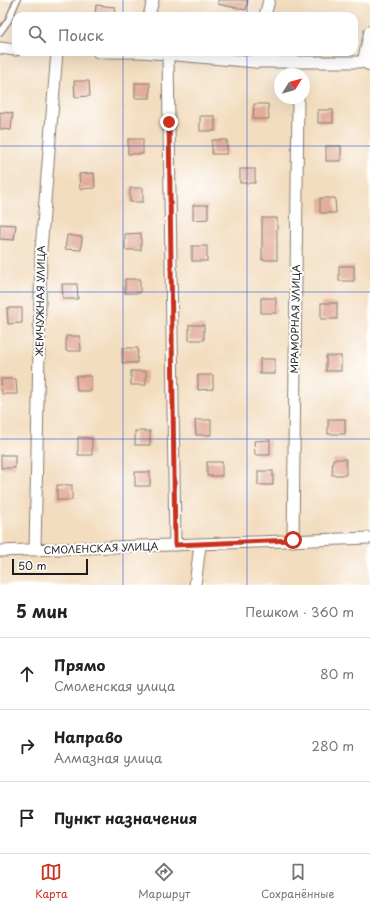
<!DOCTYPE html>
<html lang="ru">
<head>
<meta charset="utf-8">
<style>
	:root { --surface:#fff; --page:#f6f6f6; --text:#222; --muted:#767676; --line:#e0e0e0; --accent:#c8321e }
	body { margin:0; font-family:"Playpen Sans",sans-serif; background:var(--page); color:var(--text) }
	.compass { position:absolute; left:274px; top:68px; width:36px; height:36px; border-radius:50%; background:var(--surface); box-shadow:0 4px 16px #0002; rotate:53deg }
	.scale { position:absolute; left:12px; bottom:10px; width:76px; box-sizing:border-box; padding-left:4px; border:2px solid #1c1c1c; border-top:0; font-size:11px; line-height:14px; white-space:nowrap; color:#1c1c1c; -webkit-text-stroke:3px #fff; paint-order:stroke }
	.stop { position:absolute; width:12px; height:12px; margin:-9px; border:3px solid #c8321e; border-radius:50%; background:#fff }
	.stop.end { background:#c8321e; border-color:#fff; box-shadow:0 1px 4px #0008 }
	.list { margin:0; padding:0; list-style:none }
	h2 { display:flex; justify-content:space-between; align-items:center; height:52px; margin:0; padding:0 16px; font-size:17px }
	h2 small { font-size:13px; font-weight:400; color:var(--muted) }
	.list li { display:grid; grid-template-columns:26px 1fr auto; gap:12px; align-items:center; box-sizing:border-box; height:72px; padding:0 16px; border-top:1px solid var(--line) }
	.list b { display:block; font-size:15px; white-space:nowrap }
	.list p { margin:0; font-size:13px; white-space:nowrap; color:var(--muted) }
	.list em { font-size:13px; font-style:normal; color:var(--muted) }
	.icon { flex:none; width:22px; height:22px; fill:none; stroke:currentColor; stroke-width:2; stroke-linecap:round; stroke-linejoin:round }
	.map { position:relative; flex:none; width:370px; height:585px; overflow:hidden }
	.search { position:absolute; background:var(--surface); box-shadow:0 4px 16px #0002; left:12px; right:12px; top:12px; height:44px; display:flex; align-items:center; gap:10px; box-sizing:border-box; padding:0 14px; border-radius:12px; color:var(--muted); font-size:15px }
	.sheet { height:268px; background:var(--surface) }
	nav { display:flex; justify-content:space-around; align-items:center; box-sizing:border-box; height:56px; border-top:1px solid var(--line); background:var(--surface); font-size:11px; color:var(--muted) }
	nav a { display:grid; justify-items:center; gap:2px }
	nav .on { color:var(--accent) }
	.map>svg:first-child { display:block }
	.building { fill:#e2ac9a }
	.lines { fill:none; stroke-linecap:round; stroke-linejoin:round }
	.lane-casing { stroke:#887c6e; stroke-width:8 }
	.street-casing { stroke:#887c6e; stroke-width:13 }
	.lane { stroke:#fff; stroke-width:5.5 }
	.street { stroke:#fff; stroke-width:11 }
	.route { stroke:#c8321e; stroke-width:5 }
	.grid { fill:none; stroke:#1d4ed8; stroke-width:1; stroke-opacity:0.55 }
	.labels { text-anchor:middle; stroke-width:4; stroke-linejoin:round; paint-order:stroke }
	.street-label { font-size:10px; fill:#1c1c1c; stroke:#fff }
</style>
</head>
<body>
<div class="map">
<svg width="370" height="585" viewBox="0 0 370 585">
	<rect width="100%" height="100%" fill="#fff"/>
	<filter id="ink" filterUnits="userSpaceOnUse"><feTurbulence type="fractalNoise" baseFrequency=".025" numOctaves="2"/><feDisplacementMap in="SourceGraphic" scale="8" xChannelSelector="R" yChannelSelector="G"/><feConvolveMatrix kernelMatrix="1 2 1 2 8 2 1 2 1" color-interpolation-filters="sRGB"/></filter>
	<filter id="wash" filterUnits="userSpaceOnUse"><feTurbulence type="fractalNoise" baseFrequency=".012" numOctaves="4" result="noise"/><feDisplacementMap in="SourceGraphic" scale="16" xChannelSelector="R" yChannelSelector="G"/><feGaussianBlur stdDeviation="0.9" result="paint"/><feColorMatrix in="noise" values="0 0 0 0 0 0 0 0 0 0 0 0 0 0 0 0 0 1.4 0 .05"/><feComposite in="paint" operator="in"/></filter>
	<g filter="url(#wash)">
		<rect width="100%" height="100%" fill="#f3ddbf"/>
		<g id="blocks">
			<!-- building -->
			<g class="building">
				<path d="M218 0H248L246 10 218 4Z"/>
				<path d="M96 5 115 7 114 16H95Z"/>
				<path d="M74 81H89L90 96 75 97Z"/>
				<rect x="135" y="83" width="15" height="15"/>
				<path d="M254 104H268L269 119H253Z"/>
				<rect x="318" y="110" width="15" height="13"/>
				<path d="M0 112 13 113 11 130 0 129Z"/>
				<rect x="200" y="116" width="15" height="15"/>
				<rect x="128" y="139" width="15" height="15"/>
				<rect x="212" y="140" width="15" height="14"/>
				<rect x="326" y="146" width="15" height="15"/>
				<rect x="240" y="169" width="15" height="14"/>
				<path d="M94 173 95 188 80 189 79 174Z"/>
				<rect x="130" y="188" width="13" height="14"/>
				<path d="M320 198H335L336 213H320Z"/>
				<path d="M193 205H208V219L193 220Z"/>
				<rect x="262" y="218" width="15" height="42"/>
				<path d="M0 224 16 225 14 240 0 239Z"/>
				<path d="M141 233V250H125V234Z"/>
				<path d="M67 235 82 237 81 250 65 249Z"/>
				<rect x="192" y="246" width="15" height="15"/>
				<rect x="339" y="266" width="15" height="15"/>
				<rect x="125" y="279" width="15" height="14"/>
				<path d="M62 284H77L78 299H63Z"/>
				<rect x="261" y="298" width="15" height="15"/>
				<rect x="321" y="303" width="16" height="16"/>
				<path d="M7 308H22V323L8 324Z"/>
				<rect x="189" y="325" width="15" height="15"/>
				<path d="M66 336H80L81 351H66Z"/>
				<path d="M122 348H138L137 363H122Z"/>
				<rect x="326" y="356" width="15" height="15"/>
				<rect x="260" y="359" width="15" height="15"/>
				<rect x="131" y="371" width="15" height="14"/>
				<path d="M198 375H213V389L198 390Z"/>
				<path d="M76 376H91V391H77Z"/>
				<path d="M1 379H16L17 394H2Z"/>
				<rect x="328" y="419" width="17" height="15"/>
				<path d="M195 420H211V435H196Z"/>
				<rect x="135" y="431" width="15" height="14"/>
				<path d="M78 437 92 438V455H78Z"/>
				<path d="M270 440V455H255L254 441Z"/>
				<rect x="1" y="455" width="14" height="13"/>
				<path d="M333 459H346V475H332Z"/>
				<rect x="207" y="462" width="15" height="14"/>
				<rect x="258" y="471" width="15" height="14"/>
				<rect x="135" y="472" width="15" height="14"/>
				<rect x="57" y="485" width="15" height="15"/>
			</g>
		</g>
	</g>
	<g filter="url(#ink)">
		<use href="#blocks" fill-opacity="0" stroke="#887c6e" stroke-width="1"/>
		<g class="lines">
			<!-- lane casing -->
			<g class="lane-casing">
				<path id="lane" d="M0 32 8 21 17 0"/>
			</g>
			<!-- street casing -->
			<g class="street-casing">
				<g id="street">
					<path d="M149 16 153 0"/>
					<path d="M265 16 269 0"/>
					<path d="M0 48 16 50"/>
					<path d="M98 52H142L256 62H363L370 65"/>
					<path d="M168 55 175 545"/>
					<path d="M256 62 258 52"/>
					<path d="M363 62 370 31"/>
					<path d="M293 541 298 98"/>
					<path d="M35 550 41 250 57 52"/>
					<path d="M0 551 370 538"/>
					<path d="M195 585 200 545"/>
				</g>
			</g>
			<!-- lane -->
			<use href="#lane" class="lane"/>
			<!-- street -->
			<use href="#street" class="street"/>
		</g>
	</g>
	<g class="lines" filter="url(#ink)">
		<!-- route -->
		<path class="route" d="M169 122 175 545 293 540"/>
	</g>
	<!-- grid -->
	<path class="grid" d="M123 0V16M247 0V16M123 52V585M247 52V585M0 146H370M0 292H370M0 439H370"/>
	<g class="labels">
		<!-- street labels -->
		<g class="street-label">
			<text transform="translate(40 301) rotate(-89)" y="4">ЖЕМЧУЖНАЯ УЛИЦА</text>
			<text transform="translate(295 319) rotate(-89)" y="4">МРАМОРНАЯ УЛИЦА</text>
			<text transform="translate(101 548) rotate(-2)" y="4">СМОЛЕНСКАЯ УЛИЦА</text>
		</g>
	</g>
</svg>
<svg class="compass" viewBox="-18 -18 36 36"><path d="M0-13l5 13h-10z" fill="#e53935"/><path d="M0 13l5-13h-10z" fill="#767676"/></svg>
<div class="scale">50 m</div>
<div class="stop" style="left:293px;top:540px"></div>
<div class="stop end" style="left:169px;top:122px"></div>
<div class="search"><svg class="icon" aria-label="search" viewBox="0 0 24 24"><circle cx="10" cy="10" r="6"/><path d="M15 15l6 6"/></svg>Поиск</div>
</div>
<section class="sheet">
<h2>5 мин<small>Пешком · 360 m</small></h2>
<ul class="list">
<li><svg class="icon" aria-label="ahead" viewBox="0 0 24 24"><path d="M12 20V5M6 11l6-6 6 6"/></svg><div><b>Прямо</b><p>Смоленская улица</p></div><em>80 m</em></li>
<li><svg class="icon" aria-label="right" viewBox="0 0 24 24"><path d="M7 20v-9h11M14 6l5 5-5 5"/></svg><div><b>Направо</b><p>Алмазная улица</p></div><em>280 m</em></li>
<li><svg class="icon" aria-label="arrive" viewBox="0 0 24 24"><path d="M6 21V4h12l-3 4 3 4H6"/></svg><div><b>Пункт назначения</b></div></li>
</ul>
</section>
<nav>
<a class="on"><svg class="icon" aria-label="map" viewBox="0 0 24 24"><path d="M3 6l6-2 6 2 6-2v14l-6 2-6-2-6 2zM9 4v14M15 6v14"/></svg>Карта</a>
<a><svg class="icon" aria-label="directions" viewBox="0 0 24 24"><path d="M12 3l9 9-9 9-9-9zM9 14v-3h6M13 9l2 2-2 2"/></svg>Маршрут</a>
<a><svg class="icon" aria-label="saved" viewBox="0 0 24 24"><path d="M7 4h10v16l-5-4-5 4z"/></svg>Сохранённые</a>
</nav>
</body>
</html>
